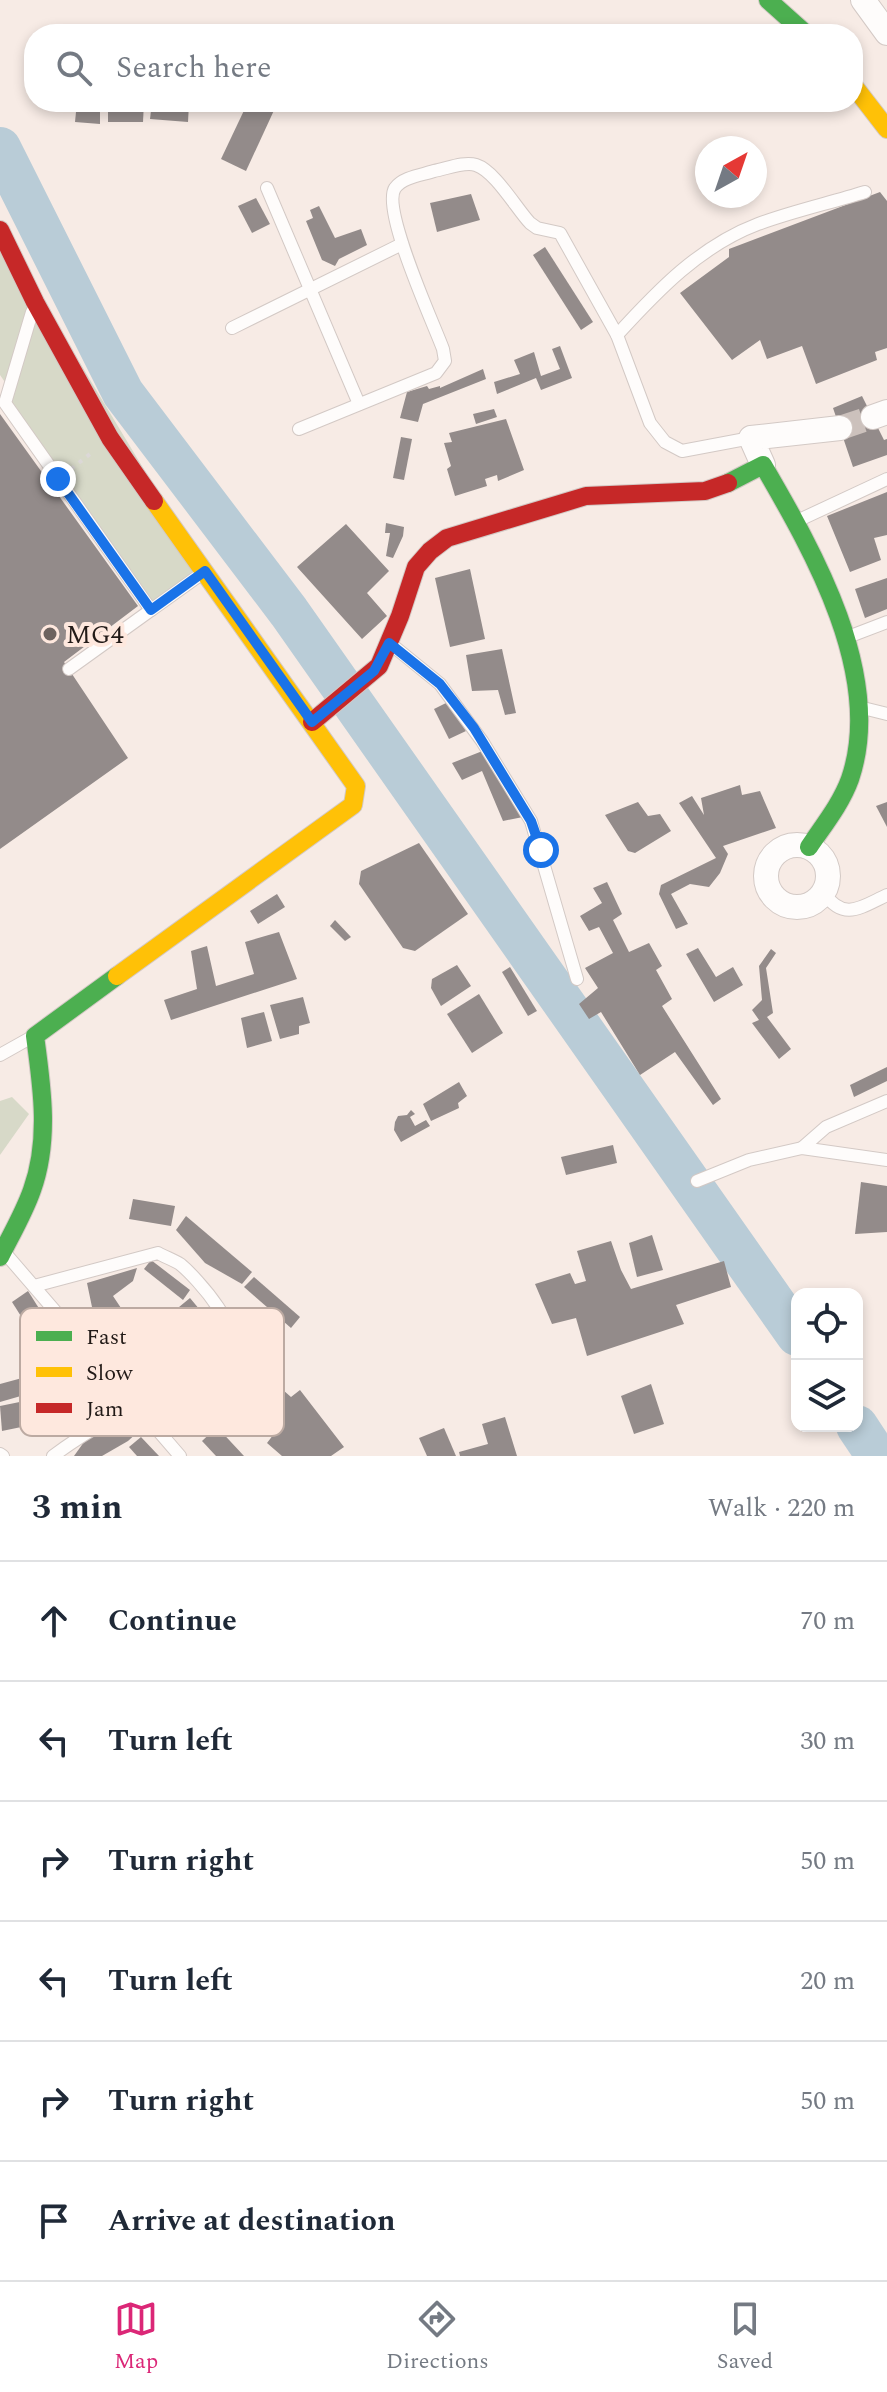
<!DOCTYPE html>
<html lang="en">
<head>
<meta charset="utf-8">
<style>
	:root { --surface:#fff; --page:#f6f6f7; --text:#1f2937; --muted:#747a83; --line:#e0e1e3; --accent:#db2777 }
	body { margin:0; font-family:Spectral,serif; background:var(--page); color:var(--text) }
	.controls { position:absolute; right:24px; bottom:24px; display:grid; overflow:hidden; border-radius:16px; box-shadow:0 4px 12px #0003 }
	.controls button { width:72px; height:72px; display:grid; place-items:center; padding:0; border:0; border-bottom:2px solid var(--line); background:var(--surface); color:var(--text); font:40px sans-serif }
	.compass { position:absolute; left:695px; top:136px; width:72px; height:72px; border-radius:50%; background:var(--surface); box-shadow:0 4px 12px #0003; rotate:40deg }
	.stop { position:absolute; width:24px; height:24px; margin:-18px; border:6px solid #1a73e8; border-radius:50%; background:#fff }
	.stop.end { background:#1a73e8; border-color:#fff; box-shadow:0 2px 8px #0008 }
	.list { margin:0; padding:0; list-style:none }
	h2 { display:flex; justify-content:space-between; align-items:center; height:104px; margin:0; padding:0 32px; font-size:34px }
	h2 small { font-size:26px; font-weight:400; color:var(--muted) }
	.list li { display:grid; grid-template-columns:52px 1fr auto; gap:24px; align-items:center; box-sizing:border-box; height:120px; padding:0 32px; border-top:2px solid var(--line) }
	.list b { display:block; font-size:30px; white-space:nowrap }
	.list em { font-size:26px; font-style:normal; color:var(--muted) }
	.icon { flex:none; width:44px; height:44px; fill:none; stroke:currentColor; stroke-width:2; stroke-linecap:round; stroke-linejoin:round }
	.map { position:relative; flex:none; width:887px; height:1456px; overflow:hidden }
	.search { position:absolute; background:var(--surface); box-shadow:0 4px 12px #0003; left:24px; right:24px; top:24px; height:88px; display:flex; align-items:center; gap:20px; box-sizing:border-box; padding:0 28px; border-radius:32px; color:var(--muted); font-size:30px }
	.sheet { height:824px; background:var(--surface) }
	nav { display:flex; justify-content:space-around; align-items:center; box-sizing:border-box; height:112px; border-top:2px solid var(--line); background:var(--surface); font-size:22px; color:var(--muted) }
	nav a { display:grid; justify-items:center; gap:4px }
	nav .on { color:var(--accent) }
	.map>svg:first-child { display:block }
	.green { fill:#d7d9c8 }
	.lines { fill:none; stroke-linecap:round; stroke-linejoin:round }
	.river { stroke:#b9ccd7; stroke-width:42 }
	.building { fill:#938b8a }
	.street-tunnel { stroke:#ccc1bc; stroke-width:24; stroke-dasharray:24 12; stroke-linecap:butt }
	.lane-casing { stroke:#d3c9c5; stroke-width:14 }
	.street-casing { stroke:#d3c9c5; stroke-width:26 }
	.fast-casing { stroke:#d3c9c5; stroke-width:20 }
	.slow-casing { stroke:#d3c9c5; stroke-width:20 }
	.jam-casing { stroke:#d3c9c5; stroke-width:20 }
	.path { stroke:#dcd8d7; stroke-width:4; stroke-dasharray:4 6; stroke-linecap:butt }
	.lane { stroke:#fefcfb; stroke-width:12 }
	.street { stroke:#fefcfb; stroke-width:24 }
	.fast { stroke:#4caf50; stroke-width:18 }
	.slow { stroke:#ffc107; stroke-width:18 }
	.jam { stroke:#c62828; stroke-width:18 }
	.route { stroke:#1a73e8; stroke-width:10 }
	.poi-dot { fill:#6d635f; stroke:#fee8de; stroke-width:3 }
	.labels { text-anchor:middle; stroke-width:8; stroke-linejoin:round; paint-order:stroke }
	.poi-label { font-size:26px; fill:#221a17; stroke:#fee8de; text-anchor:start }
	.key { fill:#fee8de; stroke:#bcaaa2; stroke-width:2 }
	.key-label { font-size:22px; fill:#221a17 }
</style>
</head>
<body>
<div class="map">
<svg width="887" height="1456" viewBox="0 0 887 1456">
	<rect width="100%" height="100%" fill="#f7ebe5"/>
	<!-- green -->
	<g class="green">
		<path d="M0 230 205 571 151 610 5 403 9 388 0 375Z"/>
		<path d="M12 1097 29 1114 0 1155V1101Z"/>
	</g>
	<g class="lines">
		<!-- river -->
		<g class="river">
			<path d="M0 148 123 393 289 612 797 1335"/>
			<path d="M857 1426 877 1456"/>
		</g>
	</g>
	<!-- building -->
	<g class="building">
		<path d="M77 102H100V124L75 122Z"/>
		<path d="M108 102H144L143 122H108Z"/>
		<path d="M152 102 189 103 188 122 150 119Z"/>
		<path d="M248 102H268L276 106 246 171 221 159Z"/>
		<path d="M880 192 887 201V348L875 352 877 360 816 384 802 346 767 359 760 340 732 360 680 293 729 257V249Z"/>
		<path d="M471 194 480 220 437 232 430 203Z"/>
		<path d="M256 198 270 224 252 233 238 206Z"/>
		<path d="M319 206 335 238 361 229 367 245 339 259 335 266 322 260 306 221 313 218 310 210Z"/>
		<path d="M545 247 593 322 581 330 533 255Z"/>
		<path d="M560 346 572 378 541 390 536 378 497 394 494 382 520 374 514 360 534 352 541 376 560 369 552 349Z"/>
		<path d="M483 369 486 379 423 404 418 422 400 418 407 392 427 386 429 389 440 386V388Z"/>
		<path d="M862 396 884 440 887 439V455L853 467 833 408Z"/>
		<path d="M494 409 497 417 476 424 473 414Z"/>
		<path d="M0 414 138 606 64 662 128 758 0 849Z"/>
		<path d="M506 419 524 470 498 481 497 475 485 479 487 486 455 496 447 469 451 466 444 443 452 442 449 433Z"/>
		<path d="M401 437 412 439 404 480 393 478Z"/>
		<path d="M887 492V535L874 538 881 560 850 572 827 516Z"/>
		<path d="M386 523 404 527 403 536 393 558 386 556 390 533H385Z"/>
		<path d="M346 524 389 571 367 593 387 616 362 639 297 567Z"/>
		<path d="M470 569 485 639 450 647 435 578Z"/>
		<path d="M887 578V609L865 618 855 589Z"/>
		<path d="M502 649 516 713 505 715 498 690 472 691 466 655Z"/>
		<path d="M450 701 466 731 449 739 434 709Z"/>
		<path d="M485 750 523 817 503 821 482 771 462 780 452 763Z"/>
		<path d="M740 785 742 795 760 791 776 828 723 846 728 854 720 873 709 887 690 884 671 894 688 924 676 929 659 894 661 885 716 858 679 803 692 796 704 815 701 798Z"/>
		<path d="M638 802 648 816 660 814 671 831 635 853 628 851 605 815Z"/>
		<path d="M887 802V827L876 806Z"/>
		<path d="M419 843 468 914 415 951 403 948 359 884 361 871Z"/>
		<path d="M607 882 622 914 613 920 629 952 649 943 662 966 656 970 672 999 662 1006 721 1099 713 1105 675 1052 640 1075 601 1012 589 1019 579 1004 598 988 585 968 613 953 599 927 589 931 580 916 602 903 593 888Z"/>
		<path d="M277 894 285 907 258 924 250 911Z"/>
		<path d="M335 920 351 937 345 941 330 926Z"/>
		<path d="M279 932 297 979 171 1020 164 1000 197 989 191 951 207 946 216 986 254 974 245 942Z"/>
		<path d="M698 948 716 977 733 967 743 985 714 1002 686 954Z"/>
		<path d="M771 949 776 953 766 968 773 1013 767 1017 791 1049 779 1059 752 1023 759 1020 752 1010 762 1000 759 966Z"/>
		<path d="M457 965 471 986 441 1006 431 988 432 979Z"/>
		<path d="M510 967 537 1011 528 1016 502 972Z"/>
		<path d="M479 994 503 1033 472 1053 447 1014Z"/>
		<path d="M303 997 310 1023 299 1026V1034L280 1039 270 1005Z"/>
		<path d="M264 1012 272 1041 247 1048 241 1018Z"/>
		<path d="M887 1067V1081L854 1097 850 1085Z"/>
		<path d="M459 1082 467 1096 458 1103 459 1108 431 1121 423 1104Z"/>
		<path d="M411 1110 415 1114 410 1117 415 1126 426 1120 430 1126 401 1142 394 1130 395 1122 398 1116 407 1115Z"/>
		<path d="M613 1145 617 1163 566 1175 561 1157Z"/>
		<path d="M861 1182 887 1186V1232L855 1234Z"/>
		<path d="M133 1199 175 1206 171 1226 129 1219Z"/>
		<path d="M186 1216 252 1272 242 1284 205 1263 176 1230Z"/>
		<path d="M652 1235 663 1270 637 1277 629 1243Z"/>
		<path d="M611 1241 621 1270 631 1289 724 1261 731 1287 676 1305 684 1324 587 1356 576 1318 552 1324 535 1284 570 1273 575 1284 586 1281 577 1251Z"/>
		<path d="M151 1260 190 1290 183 1300 144 1269Z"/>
		<path d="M137 1268 133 1281 113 1296 129 1320 116 1332 92 1307 87 1283Z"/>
		<path d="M254 1277 300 1317 291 1328 244 1287Z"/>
		<path d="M28 1291 76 1367 60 1378 12 1302Z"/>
		<path d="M190 1298 200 1310 211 1306 220 1325 149 1362 122 1336 132 1325 142 1329 162 1321Z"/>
		<path d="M48 1371 52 1387 0 1402V1384Z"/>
		<path d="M651 1384 664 1424 634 1434 621 1396Z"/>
		<path d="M283 1390 291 1397 300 1390 344 1447 331 1456H282L267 1443 280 1426 258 1405Z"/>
		<path d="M54 1395 60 1419 2 1431 0 1406Z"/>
		<path d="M505 1417 517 1456H460L459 1452 488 1444 482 1424Z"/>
		<path d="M126 1421 133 1423 139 1431 128 1441 102 1456H74L84 1442 111 1425Z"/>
		<path d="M217 1427 244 1456H216L202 1441Z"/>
		<path d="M444 1428 456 1456H427L419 1438Z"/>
		<path d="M141 1437 159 1456H137L129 1447Z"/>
	</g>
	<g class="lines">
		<!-- street-tunnel -->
		<path class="street-tunnel" d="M840 428 873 417"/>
		<!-- lane casing -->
		<g class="lane-casing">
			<g id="lane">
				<path d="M267 188 359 404"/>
				<path d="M32 312 5 403 151 610 204 572"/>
				<path d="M232 328 402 244"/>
				<path d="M617 335C658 290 700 246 758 224 793 211 830 203 865 192"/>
				<path d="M299 429 436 373 445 361 443 349C433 322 381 209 395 188 403 177 422 175 434 171 446 169 464 161 476 165 495 171 516 208 530 223L537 228 560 233 617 335 650 423 665 442 682 451 751 438"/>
				<path d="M797 521 887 479"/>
				<path d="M848 637 887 622"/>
				<path d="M392 645 440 684 482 741 531 821 577 979"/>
				<path d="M69 669 151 610"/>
				<path d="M863 708 887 714"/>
				<path d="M824 893C844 922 861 907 887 895"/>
				<path d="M0 1055 32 1037"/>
				<path d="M802 1148 826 1127 887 1101"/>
				<path d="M697 1181 749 1160 802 1148 887 1160"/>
				<path d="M5 1253 180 1456"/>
				<path d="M34 1286 158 1253C165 1257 174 1260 180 1264 197 1278 248 1334 227 1355 214 1369 180 1381 163 1390 124 1410 88 1430 53 1456"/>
				<path d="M0 1454 3 1456"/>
			</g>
		</g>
		<!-- street casing -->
		<g class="street-casing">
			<g id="street">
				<path d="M863 0 887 33"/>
				<path d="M873 417 887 412"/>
				<path d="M763 465 751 438 840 428"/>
				<circle cx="797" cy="876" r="31"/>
			</g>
		</g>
		<!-- fast casing -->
		<g class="fast-casing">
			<g id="fast">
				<path d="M768 0 806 34"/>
				<path d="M728 483 763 465C813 551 885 676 850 779 841 804 823 826 809 847"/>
				<path d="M0 1257C11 1235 24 1213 32 1190 50 1140 42 1087 35 1036L117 976"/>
			</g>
		</g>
		<!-- slow casing -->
		<g class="slow-casing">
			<g id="slow">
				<path d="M853 85 887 129"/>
				<path d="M117 976 353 805 356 786 154 501"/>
			</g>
		</g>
		<!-- jam casing -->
		<g class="jam-casing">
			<g id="jam">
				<path d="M0 230 35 302 110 438 154 501"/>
				<path d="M312 722 379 666 400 616 416 567 430 551 447 538 586 496 705 491 728 483"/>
			</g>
		</g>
		<!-- path -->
		<path class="path" d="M71 469 90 454"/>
		<!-- lane -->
		<use href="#lane" class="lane"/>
		<!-- street -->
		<use href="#street" class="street"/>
		<!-- fast -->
		<use href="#fast" class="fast"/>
		<!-- slow -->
		<use href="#slow" class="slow"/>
		<!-- jam -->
		<use href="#jam" class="jam"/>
	</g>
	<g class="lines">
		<!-- route -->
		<path class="route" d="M58 479 151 610 205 571 312 722 374 671 389 643 440 684 474 728 531 821 541 850"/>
	</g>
	<!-- markers -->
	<circle class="poi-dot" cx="50" cy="634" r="8"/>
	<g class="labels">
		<!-- poi labels -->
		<g class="poi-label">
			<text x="66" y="643">MG4</text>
		</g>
	</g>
	<!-- legend -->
	<rect x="20" y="1308" width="264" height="128" rx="12" class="key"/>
	<rect x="36" y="1331" width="36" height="10" fill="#4caf50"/>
	<rect x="36" y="1367" width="36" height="10" fill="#ffc107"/>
	<rect x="36" y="1403" width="36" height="10" fill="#c62828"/>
	<g class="key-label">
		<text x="86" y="1344">Fast</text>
		<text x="86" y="1380">Slow</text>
		<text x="86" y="1416">Jam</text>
	</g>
</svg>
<div class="controls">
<button><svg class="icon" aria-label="locate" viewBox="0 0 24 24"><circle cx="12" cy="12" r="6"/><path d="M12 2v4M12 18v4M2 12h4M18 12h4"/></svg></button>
<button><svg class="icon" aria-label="layers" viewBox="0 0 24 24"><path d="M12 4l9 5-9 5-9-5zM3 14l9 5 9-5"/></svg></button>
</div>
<svg class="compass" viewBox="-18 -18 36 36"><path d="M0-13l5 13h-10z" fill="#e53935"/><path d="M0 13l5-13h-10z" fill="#747a83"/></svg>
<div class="stop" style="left:541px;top:850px"></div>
<div class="stop end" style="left:58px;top:479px"></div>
<div class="search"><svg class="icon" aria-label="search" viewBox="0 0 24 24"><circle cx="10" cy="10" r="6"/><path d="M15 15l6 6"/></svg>Search here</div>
</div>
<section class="sheet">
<h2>3 min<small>Walk · 220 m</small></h2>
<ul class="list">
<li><svg class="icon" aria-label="ahead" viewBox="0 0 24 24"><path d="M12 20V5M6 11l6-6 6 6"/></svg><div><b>Continue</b></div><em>70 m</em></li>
<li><svg class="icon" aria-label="left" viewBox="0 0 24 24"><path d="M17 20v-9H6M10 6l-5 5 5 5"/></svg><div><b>Turn left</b></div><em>30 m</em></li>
<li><svg class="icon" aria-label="right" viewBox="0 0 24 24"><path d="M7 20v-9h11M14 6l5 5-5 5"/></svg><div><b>Turn right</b></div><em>50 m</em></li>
<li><svg class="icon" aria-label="left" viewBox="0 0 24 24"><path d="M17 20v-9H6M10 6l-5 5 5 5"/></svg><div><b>Turn left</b></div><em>20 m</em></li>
<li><svg class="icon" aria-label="right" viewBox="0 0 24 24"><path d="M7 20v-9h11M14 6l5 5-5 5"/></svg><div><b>Turn right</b></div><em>50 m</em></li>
<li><svg class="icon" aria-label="arrive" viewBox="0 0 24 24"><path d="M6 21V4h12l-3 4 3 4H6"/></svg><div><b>Arrive at destination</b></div></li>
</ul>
</section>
<nav>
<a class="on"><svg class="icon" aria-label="map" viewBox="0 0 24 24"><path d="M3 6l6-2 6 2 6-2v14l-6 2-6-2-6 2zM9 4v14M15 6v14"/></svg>Map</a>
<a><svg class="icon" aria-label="directions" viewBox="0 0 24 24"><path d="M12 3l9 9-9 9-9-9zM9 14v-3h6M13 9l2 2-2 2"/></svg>Directions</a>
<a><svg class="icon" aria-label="saved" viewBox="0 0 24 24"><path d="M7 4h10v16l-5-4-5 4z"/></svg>Saved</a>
</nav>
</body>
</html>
